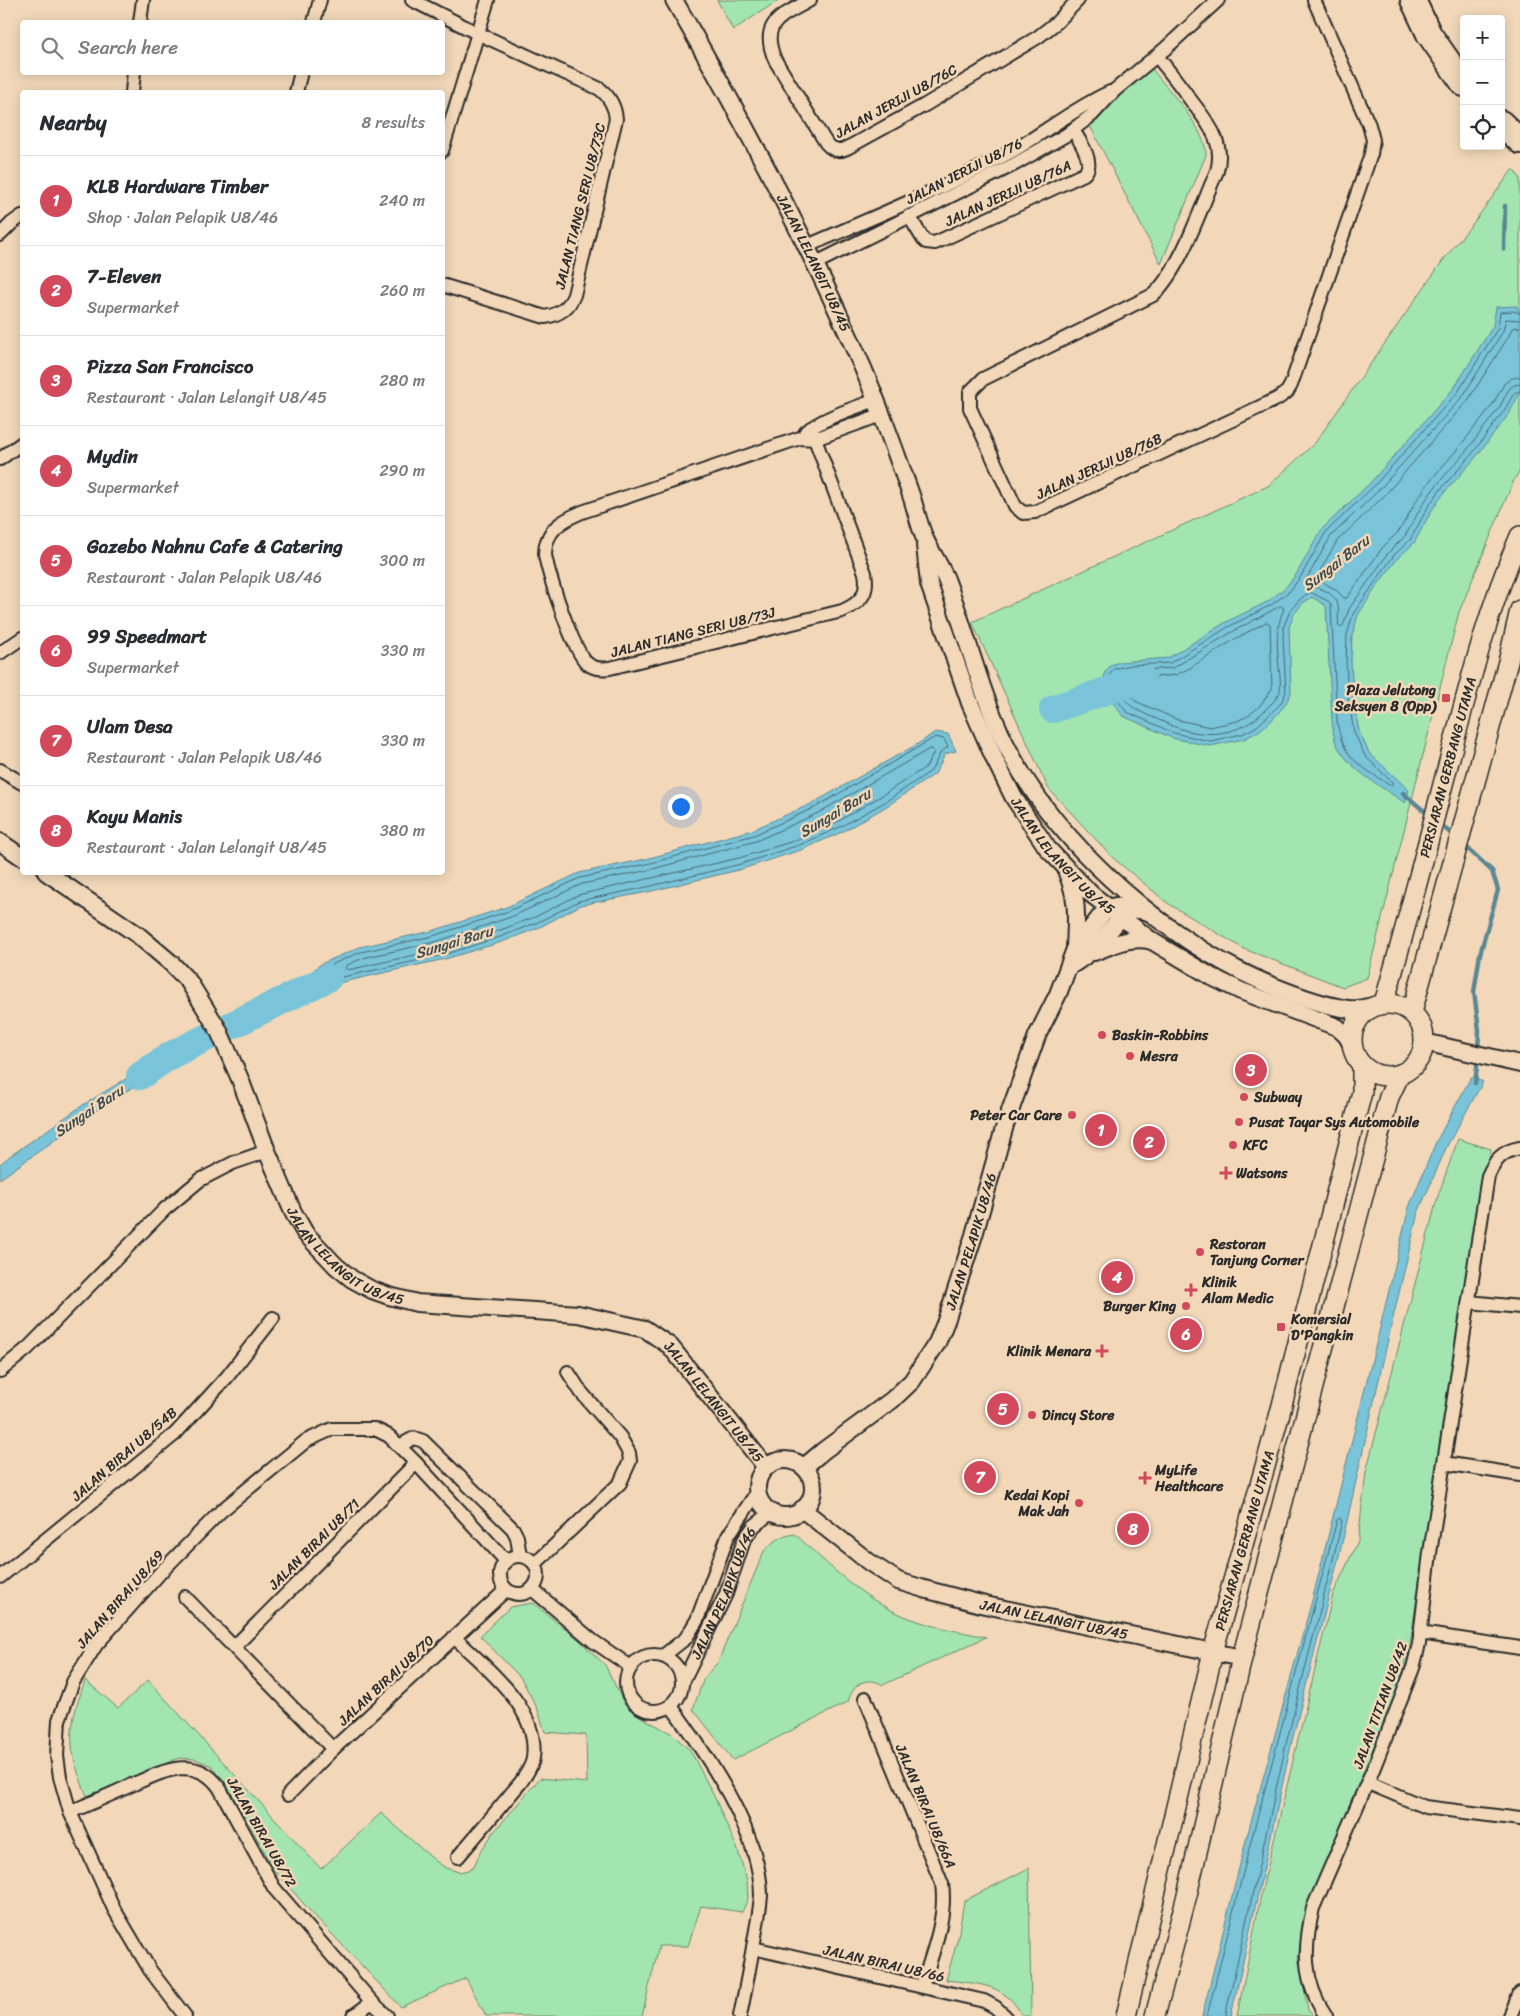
<!DOCTYPE html>
<html lang="en">
<head>
<meta charset="utf-8">
<style>
	:root { --surface:#fff; --page:#f2f2f3; --text:#2b2b33; --muted:#7c7c81; --line:#e1e1e2; --accent:#d1495b }
	body { margin:0; font-family:Sriracha,sans-serif; background:var(--page); color:var(--text) }
	.controls { position:absolute; right:15px; top:15px; display:grid; overflow:hidden; border-radius:5px; box-shadow:0 2px 12px #0003 }
	.controls button { width:45px; height:45px; display:grid; place-items:center; padding:0; border:0; border-bottom:1px solid var(--line); background:var(--surface); color:var(--text); font:25px sans-serif }
	.you { position:absolute; left:680px; top:806px; width:18px; height:18px; margin:-12px; border:4px solid #fff; border-radius:50%; background:#1a73e8; box-shadow:0 0 0 8px #1a73e833 }
	.badge { display:grid; place-items:center; width:32px; height:32px; border-radius:50%; background:var(--accent); color:#fff; font-size:16px; font-weight:700 }
	.pin { position:absolute; translate:-50% -50%; border:2px solid #fff; box-shadow:0 1px 5px #0006 }
	.list { margin:0; padding:0; list-style:none }
	h2 { display:flex; justify-content:space-between; align-items:center; height:65px; margin:0; padding:0 20px; font-size:21px }
	h2 small { font-size:16px; font-weight:400; color:var(--muted) }
	.list li { display:grid; grid-template-columns:32px 1fr auto; gap:15px; align-items:center; box-sizing:border-box; height:90px; padding:0 20px; border-top:1px solid var(--line) }
	.list b { display:block; font-size:19px; white-space:nowrap }
	.list p { margin:0; font-size:16px; white-space:nowrap; color:var(--muted) }
	.list em { font-size:16px; font-style:normal; color:var(--muted) }
	.icon { flex:none; width:28px; height:28px; fill:none; stroke:currentColor; stroke-width:2; stroke-linecap:round; stroke-linejoin:round }
	.map { position:relative; flex:none; width:1520px; height:2016px; overflow:hidden }
	.search { position:absolute; background:var(--surface); box-shadow:0 2px 12px #0003; left:20px; top:20px; width:425px; height:55px; display:flex; align-items:center; gap:12px; box-sizing:border-box; padding:0 18px; border-radius:5px; color:var(--muted); font-size:19px }
	.panel { position:absolute; background:var(--surface); box-shadow:0 2px 12px #0003; left:20px; top:90px; width:425px; height:785px; border-radius:5px }
	.map>svg:first-child { display:block }
	.green { fill:#a2e5b0; stroke:#66886e }
	.water { fill:#79c4d9; stroke:#5a8793 }
	.lines { fill:none; stroke-linecap:round; stroke-linejoin:round }
	.shore { stroke:#4a6871; stroke-width:1 }
	.stream { stroke:#5a8793; stroke-width:4.5 }
	.river { stroke:#79c4d9; stroke-width:28 }
	.minor-casing { stroke:#2b2b2b; stroke-width:16 }
	.tertiary-casing { stroke:#2b2b2b; stroke-width:20 }
	.secondary-casing { stroke:#2b2b2b; stroke-width:22 }
	.motorway-casing { stroke:#2b2b2b; stroke-width:28 }
	.minor { stroke:#f2d8b9; stroke-width:12 }
	.tertiary { stroke:#f2d8b9; stroke-width:16 }
	.secondary { stroke:#f2d8b9; stroke-width:19 }
	.motorway { stroke:#f2d8b9; stroke-width:24 }
	.poi-dot { fill:#d1495b; stroke:#f2d8b9; stroke-width:2 }
	.labels { text-anchor:middle; stroke-width:5; stroke-linejoin:round; paint-order:stroke }
	.street-label { font-size:14px; fill:#2b2b2b; stroke:#f2d8b9 }
	.poi-label { font-size:14px; font-weight:bold; fill:#2b2b2b; stroke:#f2d8b9; text-anchor:start }
	.water-label { font-size:15px; font-style:italic; fill:#3b4a4e; stroke:#f2d8b9 }
</style>
</head>
<body>
<div class="map">
<svg width="1520" height="2016" viewBox="0 0 1520 2016">
	<rect width="100%" height="100%" fill="#f2d8b9"/>
	<filter id="ink" filterUnits="userSpaceOnUse"><feTurbulence type="fractalNoise" baseFrequency=".02" numOctaves="2"/><feDisplacementMap in="SourceGraphic" scale="10" xChannelSelector="R" yChannelSelector="G"/><feConvolveMatrix kernelMatrix="1 2 1 2 8 2 1 2 1" color-interpolation-filters="sRGB"/></filter>
	<g filter="url(#ink)">
		<!-- green -->
		<g class="green">
			<path d="M717 0H779L733 30Z"/>
			<path d="M1152 69C1168 90 1207 130 1206 155L1161 264 1088 122 1141 74Z"/>
			<path d="M1513 169 1520 178V470L1513 482 1459 612 1367 978 1343 987 1244 949 1169 904 1113 858 1048 788 972 622 1268 486 1315 443 1444 259 1474 222Z"/>
			<path d="M1458 1139 1491 1149 1479 1202 1441 1435 1410 1645 1397 1692 1307 1906 1298 1957 1308 2010 1313 2016H1237L1262 1890 1333 1594 1358 1541 1366 1472 1437 1199Z"/>
			<path d="M795 1534C827 1564 863 1599 904 1616 931 1627 958 1631 986 1637L883 1685C866 1675 853 1684 848 1702L733 1760 693 1709 704 1678 718 1662 764 1551C774 1541 780 1536 795 1534Z"/>
			<path d="M533 1603 578 1639 605 1665 623 1701 641 1717 672 1734 690 1750 713 1794 737 1848 747 1880 748 1899 742 1912 701 1906 688 1946H659L642 2016H486L466 1978 401 2007 311 1912 275 1871 233 1795 212 1766 195 1759 179 1758 87 1796C77 1772 68 1748 73 1722 75 1708 81 1694 85 1680L118 1708 148 1680 321 1869 381 1813 434 1860 446 1868 459 1872 468 1870 474 1866 481 1851 493 1833 540 1778 587 1783 586 1735 545 1732 538 1710 521 1678 480 1636 510 1607Z"/>
			<path d="M1029 1868 1031 2016H1022C1006 1983 978 1984 946 1980L958 1938 964 1901Z"/>
		</g>
		<!-- water -->
		<g class="water">
			<path d="M1517 306 1520 316V392L1509 414 1476 457 1444 493 1432 510 1414 543 1398 558 1379 583 1358 615 1352 636 1351 662 1353 698 1359 731 1369 753 1409 790 1405 803C1382 787 1344 767 1335 740 1333 734 1333 727 1332 721L1326 606 1312 597 1303 603 1294 614 1289 627 1291 693 1285 705 1272 720 1259 731 1244 739 1210 746 1172 738 1123 716 1110 699 1104 680 1105 672 1111 665 1119 662 1168 658 1226 622 1269 601 1286 587 1297 573 1322 529 1370 483 1454 388 1493 326 1496 307Z"/>
			<path d="M935 732 948 734 956 751 945 754 935 774 887 806 842 832 804 849 742 869 648 892 581 905 540 927 502 942 445 959 330 985 296 999 290 989 321 964 360 947 432 931 507 907 579 873 646 859 752 830 813 803 921 742Z"/>
			<path d="M170 1052 174 1060 90 1115 0 1179V1164L10 1156 83 1105Z"/>
			<path d="M1471 1077 1483 1082 1447 1146 1418 1213 1389 1335 1340 1552 1292 1741 1231 2016H1202L1246 1840 1313 1597 1379 1332 1409 1207 1436 1142Z"/>
		</g>
		<g class="lines">
			<!-- shore -->
			<g class="shore">
				<path d="M1520 313 1513 311 1500 312 1498 328 1458 392 1374 486 1326 532 1301 576 1290 591 1271 605 1228 627 1170 663 1131 665 1114 669 1110 674 1109 679 1114 696 1127 712 1174 733 1210 741 1242 734 1256 727 1268 716 1281 703 1286 692 1283 638 1284 626 1290 611 1300 599 1310 592 1328 601 1331 605 1337 720C1342 759 1359 764 1389 785H1392V782L1365 756 1354 732 1348 698 1346 662 1347 635 1353 614 1394 555 1410 540 1428 507 1440 490 1472 454 1504 411 1514 393 1520 391"/>
				<path d="M1520 320 1506 319 1503 331 1463 396 1378 491 1331 536 1304 583 1305 587C1315 585 1332 591 1337 602 1340 609 1337 619 1339 627L1343 626 1349 609 1389 552 1405 536 1423 504 1435 487 1467 450 1499 408 1509 389 1514 385 1520 384"/>
				<path d="M1520 327 1512 328 1509 336 1468 400 1384 496 1337 541 1317 576 1318 579 1336 590 1344 598H1347L1383 547 1399 531 1417 500 1429 482 1461 445 1493 404 1504 384 1512 378 1520 377"/>
				<path d="M1281 606 1284 608C1275 631 1277 644 1279 668 1280 675 1281 684 1280 691 1278 698 1271 704 1266 709 1240 738 1201 739 1168 724 1142 712 1123 709 1115 679L1118 674 1131 671 1173 668 1232 632Z"/>
				<path d="M1267 622 1270 624 1272 689 1259 707 1248 716 1237 721 1210 727 1178 720 1135 701 1126 690 1124 682 1125 680 1176 675 1190 668 1235 639Z"/>
				<path d="M936 737 944 739 948 747 941 752 931 771 885 802 840 827 802 844 741 864 647 887 579 901 538 922 500 937 443 955 329 980 304 990 301 989V986L323 968 361 952 433 936 509 911 580 878 647 864 754 835 816 807Z"/>
				<path d="M930 749 933 750 934 752 926 767 881 796 837 822 800 839 739 858 578 895 535 917 498 931 442 949 348 970 345 968 347 965 363 958 435 942 511 917 582 884 649 870 756 841 818 813Z"/>
				<path d="M1207 2016 1251 1841 1337 1520 1340 1518 1342 1521 1335 1551 1287 1740 1227 2008 1226 2016"/>
			</g>
			<!-- stream -->
			<g class="stream">
				<path d="M1504 249 1505 206"/>
				<path d="M1403 793 1429 815"/>
				<path d="M1437 822 1454 836"/>
				<path d="M1464 845 1492 871 1498 890 1480 954 1474 992 1479 1030 1478 1051"/>
				<path d="M1475 1083 1478 1059"/>
			</g>
			<!-- river -->
			<g class="river">
				<path d="M1053 709 1142 679"/>
				<path d="M140 1076 171 1055 328 978"/>
			</g>
			<!-- minor casing -->
			<g class="minor-casing">
				<g id="minor">
					<path d="M412 0 477 33 600 89C610 97 615 107 616 119L574 295C569 308 558 315 545 317L442 285"/>
					<path d="M810 0C781 17 759 22 775 60L826 143C832 150 839 152 847 148L925 105 1038 37 1057 22 1078 0"/>
					<path d="M140 22 143 0"/>
					<path d="M314 22 320 0"/>
					<path d="M1157 56C1167 69 1178 82 1187 95 1204 119 1226 139 1217 171 1201 207 1181 269 1153 295L983 379 970 392V408L1015 506 1023 513 1035 512 1277 399 1287 392 1291 385 1371 154 1373 140 1369 125 1314 0"/>
					<path d="M132 92 134 72"/>
					<path d="M296 92 301 72"/>
					<path d="M442 151 488 0"/>
					<path d="M909 216 923 239 926 242 935 243 1084 174C1096 164 1080 141 1073 130"/>
					<path d="M0 235 12 223 22 216"/>
					<path d="M807 246C875 217 944 188 1009 153 1043 134 1074 108 1110 92"/>
					<path d="M816 263 1015 164 1066 135 1092 115 1115 90 1166 48 1218 0"/>
					<path d="M811 428 815 439 865 573C869 593 861 603 842 611L610 668C602 669 594 669 588 664 573 652 549 576 545 555 545 530 561 521 582 512L800 438 815 439 881 415"/>
					<path d="M805 433C822 418 855 408 876 400"/>
					<path d="M0 459 22 443"/>
					<path d="M0 653 22 638"/>
					<path d="M0 770 22 783"/>
					<path d="M1469 1302 1520 1307"/>
					<path d="M0 1371 28 1348 165 1209 200 1180 233 1163 267 1151"/>
					<path d="M399 1446 414 1438 423 1441 513 1529 517 1537 520 1556"/>
					<path d="M1444 1463 1520 1475"/>
					<circle cx="519" cy="1575" r="19"/>
					<path d="M535 1564 620 1483 630 1461 629 1453 620 1437 581 1392 568 1372"/>
					<path d="M0 1577 175 1434 227 1377 273 1318"/>
					<path d="M532 1589 593 1641 631 1667"/>
					<path d="M185 1597 333 1749"/>
					<path d="M1420 1633 1520 1648"/>
					<path d="M454 1637C485 1667 540 1708 533 1758 532 1767 526 1774 521 1782L458 1857"/>
					<path d="M234 1647 416 1463"/>
					<circle cx="654" cy="1683" r="28"/>
					<path d="M663 1656 686 1638 697 1620 728 1536 757 1492"/>
					<path id="s1" d="M683 1682 726 1594 744 1540 754 1526 772 1512"/>
					<path d="M865 1698 942 1884C947 1918 932 1954 922 1986"/>
					<path d="M671 1706C707 1755 761 1833 761 1896 760 1907 758 1919 756 1930 751 1959 746 1987 740 2016"/>
					<path d="M1368 1783 1425 1807 1520 1819"/>
					<path d="M288 1795 333 1749 506 1590"/>
					<path d="M70 1812C89 1804 108 1796 127 1787 158 1774 194 1752 219 1787L274 1888 372 2002 387 2016"/>
					<path d="M753 1948 984 2001 995 2007 1005 2016"/>
					<path d="M185 2016 150 1970 114 1909 70 1812 60 1777 57 1756 59 1720 73 1682 96 1645 160 1573 221 1511 306 1441 332 1429H375L389 1436 416 1463 506 1561"/>
					<path d="M353 2016 372 2002"/>
					<path d="M1326 2016C1302 1981 1304 1947 1313 1908L1374 1767 1413 1668 1419 1644 1430 1553 1488 1176C1495 1160 1502 1151 1520 1148"/>
					<path d="M1510 2016 1520 1993"/>
				</g>
			</g>
			<!-- tertiary casing -->
			<g class="tertiary-casing">
				<g id="tertiary">
					<path id="s2" d="M674 0C743 120 808 241 863 368 881 410 896 453 911 495 916 510 919 525 925 539 931 552 940 565 946 579 969 639 982 703 1014 760 1060 843 1154 927 1238 970 1265 984 1317 1005 1348 1009 1356 1010 1364 1008 1373 1006"/>
					<path id="s3" d="M925 545 929 584 970 703 995 760 1014 798 1048 849 1091 894 1152 941 1212 977 1241 991 1337 1027 1346 1035 1352 1045"/>
					<path d="M0 842 22 857"/>
					<path id="s4" d="M46 872 138 935 171 963 189 982 218 1029 240 1079 267 1151 293 1212 305 1233 336 1266 352 1279 372 1290 389 1296 417 1303 578 1314 645 1329 670 1346 766 1467"/>
					<path d="M1067 873C1079 902 1076 918 1075 949"/>
					<path d="M1094 952C1113 945 1132 935 1152 941"/>
					<path d="M1070 966C1094 952 1102 940 1120 918L1117 909"/>
					<path d="M1424 1042 1520 1064"/>
					<circle cx="785" cy="1488" r="28"/>
					<path id="s5" d="M804 1467 823 1451 892 1400 912 1381 937 1343 946 1321 974 1235 1005 1125 1037 1036 1058 994 1075 949 1107 908 1116 906 1149 912"/>
					<path id="s6" d="M802 1509 869 1562 898 1581 924 1589 985 1605 1242 1658"/>
				</g>
			</g>
			<!-- secondary casing -->
			<g class="secondary-casing">
				<g id="secondary">
					<path id="s7" d="M1384 1003C1404 933 1423 862 1441 792 1464 705 1484 618 1520 536"/>
					<circle cx="1388" cy="1040" r="36"/>
					<path d="M1412 1012 1509 658 1520 610"/>
					<path id="s8" d="M1126 2016 1213 1652 1280 1413 1362 1092V1066"/>
					<path d="M1155 2016 1187 1895 1242 1658 1389 1097 1400 1074"/>
				</g>
			</g>
			<!-- motorway casing -->
			<g class="motorway-casing">
				<g id="motorway">
					<path d="M1413 0 1429 34 1464 84"/>
					<path d="M1501 123 1520 141"/>
				</g>
			</g>
			<!-- minor -->
			<use href="#minor" class="minor"/>
			<!-- tertiary -->
			<use href="#tertiary" class="tertiary"/>
			<!-- secondary -->
			<use href="#secondary" class="secondary"/>
			<!-- motorway -->
			<use href="#motorway" class="motorway"/>
		</g>
	</g>
	<!-- markers -->
	<g class="poi-dot">
		<rect x="1441" y="693" width="10" height="10" rx="2.5"/>
		<circle cx="1102" cy="1035" r="5"/>
		<circle cx="1130" cy="1056" r="5"/>
		<circle cx="1244" cy="1097" r="5"/>
		<circle cx="1072" cy="1115" r="5"/>
		<circle cx="1239" cy="1122" r="5"/>
		<circle cx="1233" cy="1145" r="5"/>
		<path d="M1223.5 1165.5h5v5h5v5h-5v5h-5v-5h-5v-5h5z"/>
		<circle cx="1200" cy="1252" r="5"/>
		<path d="M1188.5 1282.5h5v5h5v5h-5v5h-5v-5h-5v-5h5z"/>
		<circle cx="1186" cy="1306" r="5"/>
		<rect x="1276" y="1322" width="10" height="10" rx="2.5"/>
		<path d="M1099.5 1343.5h5v5h5v5h-5v5h-5v-5h-5v-5h5z"/>
		<circle cx="1032" cy="1415" r="5"/>
		<path d="M1142.5 1470.5h5v5h5v5h-5v5h-5v-5h-5v-5h5z"/>
		<circle cx="1079" cy="1503" r="5"/>
	</g>
	<g class="labels">
		<!-- street labels -->
		<g class="street-label">
			<text transform="translate(896 101) rotate(-29)" y="5">JALAN JERIJI U8/76C</text>
			<text transform="translate(964 171) rotate(-27)" y="5">JALAN JERIJI U8/76</text>
			<text transform="translate(1008 193) rotate(-25)" y="5">JALAN JERIJI U8/76A</text>
			<text transform="translate(580 206) rotate(-76)" y="5">JALAN TIANG SERI U8/73C</text>
			<text dy="5" stroke="none"><textPath href="#s2" startOffset="298">JALAN LELANGIT U8/45</textPath></text>
			<text transform="translate(1099 466) rotate(-25)" y="5">JALAN JERIJI U8/76B</text>
			<text transform="translate(693 632) rotate(-14)" y="5">JALAN TIANG SERI U8/73J</text>
			<text dy="5" stroke="none"><textPath href="#s7" startOffset="244">PERSIARAN GERBANG UTAMA</textPath></text>
			<text dy="5" stroke="none"><textPath href="#s3" startOffset="346">JALAN LELANGIT U8/45</textPath></text>
			<text dy="5" stroke="none"><textPath href="#s5" startOffset="291">JALAN PELAPIK U8/46</textPath></text>
			<text dy="5" stroke="none"><textPath href="#s4" startOffset="505">JALAN LELANGIT U8/45</textPath></text>
			<text dy="5" stroke="none"><textPath href="#s4" startOffset="925">JALAN LELANGIT U8/45</textPath></text>
			<text transform="translate(124 1454) rotate(-41)" y="5">JALAN BIRAI U8/54B</text>
			<text dy="5" stroke="none"><textPath href="#s8" startOffset="490">PERSIARAN GERBANG UTAMA</textPath></text>
			<text transform="translate(314 1544) rotate(-45)" y="5">JALAN BIRAI U8/71</text>
			<text dy="5" stroke="none"><textPath href="#s1" startOffset="98">JALAN PELAPIK U8/46</textPath></text>
			<text transform="translate(120 1599) rotate(-49)" y="5">JALAN BIRAI U8/69</text>
			<text dy="5" stroke="none"><textPath href="#s6" startOffset="281">JALAN LELANGIT U8/45</textPath></text>
			<text transform="translate(386 1680) rotate(-43)" y="5">JALAN BIRAI U8/70</text>
			<text transform="translate(1380 1705) rotate(-70)" y="5">JALAN TITIAN U8/42</text>
			<text transform="translate(926 1806) rotate(67)" y="5">JALAN BIRAI U8/66A</text>
			<text transform="translate(262 1832) rotate(60)" y="5">JALAN BIRAI U8/72</text>
			<text transform="translate(884 1963) rotate(13)" y="5">JALAN BIRAI U8/66</text>
		</g>
		<!-- poi labels -->
		<g class="poi-label">
			<text x="1436" y="695" text-anchor="end">Plaza Jelutong<tspan x="1436" dy="16">Seksyen 8 (Opp)</tspan></text>
			<text x="1112" y="1040">Baskin-Robbins</text>
			<text x="1140" y="1061">Mesra</text>
			<text x="1254" y="1102">Subway</text>
			<text x="1062" y="1120" text-anchor="end">Peter Car Care</text>
			<text x="1249" y="1127">Pusat Tayar Sys Automobile</text>
			<text x="1243" y="1150">KFC</text>
			<text x="1236" y="1178">Watsons</text>
			<text x="1210" y="1249">Restoran<tspan x="1210" dy="16">Tanjung Corner</tspan></text>
			<text x="1202" y="1287">Klinik<tspan x="1202" dy="16">Alam Medic</tspan></text>
			<text x="1176" y="1311" text-anchor="end">Burger King</text>
			<text x="1291" y="1324">Komersial<tspan x="1291" dy="16">D'Pangkin</tspan></text>
			<text x="1091" y="1356" text-anchor="end">Klinik Menara</text>
			<text x="1042" y="1420">Dincy Store</text>
			<text x="1155" y="1475">MyLife<tspan x="1155" dy="16">Healthcare</tspan></text>
			<text x="1069" y="1500" text-anchor="end">Kedai Kopi<tspan x="1069" dy="16">Mak Jah</tspan></text>
		</g>
		<!-- water labels -->
		<g class="water-label">
			<text transform="translate(1336 563) rotate(-38)" y="5">Sungai Baru</text>
			<text transform="translate(835 813) rotate(-31)" y="5">Sungai Baru</text>
			<text transform="translate(454 942) rotate(-17)" y="5">Sungai Baru</text>
			<text transform="translate(89 1111) rotate(-34)" y="5">Sungai Baru</text>
		</g>
	</g>
</svg>
<div class="controls">
<button>+</button>
<button>−</button>
<button><svg class="icon" aria-label="locate" viewBox="0 0 24 24"><circle cx="12" cy="12" r="6"/><path d="M12 2v4M12 18v4M2 12h4M18 12h4"/></svg></button>
</div>
<div class="you"></div>
<div class="pin badge" style="left:1101px;top:1130px">1</div>
<div class="pin badge" style="left:1149px;top:1142px">2</div>
<div class="pin badge" style="left:1251px;top:1070px">3</div>
<div class="pin badge" style="left:1117px;top:1277px">4</div>
<div class="pin badge" style="left:1003px;top:1409px">5</div>
<div class="pin badge" style="left:1186px;top:1334px">6</div>
<div class="pin badge" style="left:980px;top:1477px">7</div>
<div class="pin badge" style="left:1133px;top:1529px">8</div>
<div class="search"><svg class="icon" aria-label="search" viewBox="0 0 24 24"><circle cx="10" cy="10" r="6"/><path d="M15 15l6 6"/></svg>Search here</div>
<section class="panel">
<h2>Nearby<small>8 results</small></h2>
<ul class="list">
<li><span class="badge">1</span><div><b>KLB Hardware Timber</b><p>Shop · Jalan Pelapik U8/46</p></div><em>240 m</em></li>
<li><span class="badge">2</span><div><b>7-Eleven</b><p>Supermarket</p></div><em>260 m</em></li>
<li><span class="badge">3</span><div><b>Pizza San Francisco</b><p>Restaurant · Jalan Lelangit U8/45</p></div><em>280 m</em></li>
<li><span class="badge">4</span><div><b>Mydin</b><p>Supermarket</p></div><em>290 m</em></li>
<li><span class="badge">5</span><div><b>Gazebo Nahnu Cafe &amp; Catering</b><p>Restaurant · Jalan Pelapik U8/46</p></div><em>300 m</em></li>
<li><span class="badge">6</span><div><b>99 Speedmart</b><p>Supermarket</p></div><em>330 m</em></li>
<li><span class="badge">7</span><div><b>Ulam Desa</b><p>Restaurant · Jalan Pelapik U8/46</p></div><em>330 m</em></li>
<li><span class="badge">8</span><div><b>Kayu Manis</b><p>Restaurant · Jalan Lelangit U8/45</p></div><em>380 m</em></li>
</ul>
</section>
</div>
</body>
</html>
